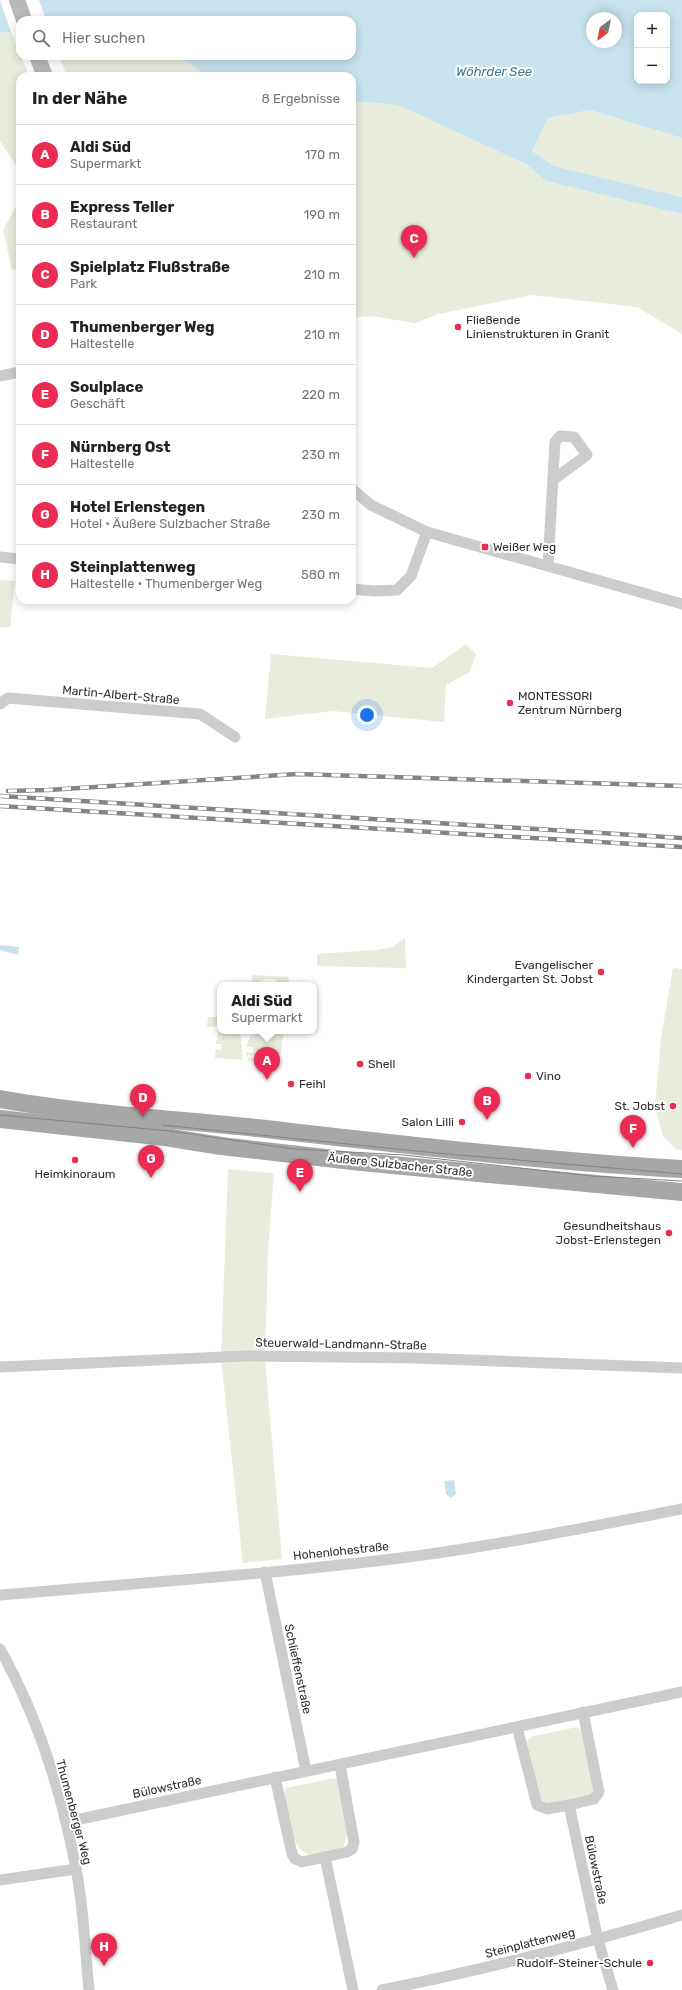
<!DOCTYPE html>
<html lang="de">
<head>
<meta charset="utf-8">
<style>
	:root { --surface:#fff; --page:#f2f2f2; --text:#222; --muted:#767676; --line:#e0e0e0; --accent:#eb2b52 }
	body { margin:0; font-family:Rubik,sans-serif; background:var(--page); color:var(--text) }
	.controls { position:absolute; right:12px; top:12px; display:grid; overflow:hidden; border-radius:8px; box-shadow:0 2px 10px #0003 }
	.controls button { width:36px; height:36px; display:grid; place-items:center; padding:0; border:0; border-bottom:1px solid var(--line); background:var(--surface); color:var(--text); font:20px sans-serif }
	.compass { position:absolute; left:586px; top:12px; width:36px; height:36px; border-radius:50%; background:var(--surface); box-shadow:0 2px 10px #0003; rotate:212deg }
	.you { position:absolute; left:367px; top:715px; width:14px; height:14px; margin:-10px; border:3px solid #fff; border-radius:50%; background:#1a73e8; box-shadow:0 0 0 6px #1a73e833 }
	.badge { display:grid; place-items:center; width:26px; height:26px; border-radius:50%; background:var(--accent); color:#fff; font-size:13px; font-weight:700 }
	.pin { position:absolute; translate:-50% -33px; filter:drop-shadow(0 1px 2px #0008) }
	.pin::after { content:''; position:absolute; top:21px; width:14px; height:12px; background:inherit; clip-path:polygon(0 0,100% 0,50% 100%) }
	.popup { position:absolute; left:217px; top:982px; width:100px; height:52px; box-sizing:border-box; display:grid; place-content:center; border-radius:8px; background:var(--surface); filter:drop-shadow(0 1px 3px #0005); font-size:13px; white-space:nowrap; color:var(--muted) }
	.popup b { font-size:15px; color:var(--text) }
	.popup::after { content:''; position:absolute; left:50%; top:100%; margin-left:-8px; border:8px solid transparent; border-top-color:var(--surface) }
	.list { margin:0; padding:0; list-style:none }
	h2 { display:flex; justify-content:space-between; align-items:center; height:52px; margin:0; padding:0 16px; font-size:17px }
	h2 small { font-size:13px; font-weight:400; color:var(--muted) }
	.list li { display:grid; grid-template-columns:26px 1fr auto; gap:12px; align-items:center; box-sizing:border-box; height:60px; padding:0 16px; border-top:1px solid var(--line) }
	.list b { display:block; font-size:15px; white-space:nowrap }
	.list p { margin:0; font-size:13px; white-space:nowrap; color:var(--muted) }
	.list em { font-size:13px; font-style:normal; color:var(--muted) }
	.icon { flex:none; width:22px; height:22px; fill:none; stroke:currentColor; stroke-width:2; stroke-linecap:round; stroke-linejoin:round }
	.map { position:relative; flex:none; width:682px; height:1990px; overflow:hidden }
	.search { position:absolute; background:var(--surface); box-shadow:0 2px 10px #0003; left:16px; top:16px; width:340px; height:44px; display:flex; align-items:center; gap:10px; box-sizing:border-box; padding:0 14px; border-radius:12px; color:var(--muted); font-size:15px }
	.panel { position:absolute; background:var(--surface); box-shadow:0 2px 10px #0003; left:16px; top:72px; width:340px; height:532px; border-radius:12px }
	.map>svg:first-child { display:block }
	.green { fill:#e7ecdc }
	.water { fill:#c7e3ed; fill-rule:evenodd }
	.pier { fill:#fff }
	.lines { fill:none; stroke-linecap:round; stroke-linejoin:round }
	.street { stroke:#ccc; stroke-width:11 }
	.secondary { stroke:#b9b9b9; stroke-width:16 }
	.primary { stroke:#a7a7a7; stroke-width:18 }
	.tram { stroke:#848484; stroke-width:1 }
	.rail-casing { stroke:#848484; stroke-width:4.5 }
	.rail { stroke:#fff; stroke-width:3; stroke-dasharray:9; stroke-linecap:butt }
	.poi-dot { fill:#eb2b52; stroke:#fff; stroke-width:1.5 }
	.labels { text-anchor:middle; stroke-width:4; stroke-linejoin:round; paint-order:stroke }
	.poi-label { font-size:12px; fill:#2f2f2f; stroke:#fff; text-anchor:start }
	.street-label { font-size:12px; fill:#2f2f2f; stroke:#fff }
	.water-label { font-size:13px; font-style:italic; fill:#3a7c93; stroke:#fff }
</style>
</head>
<body>
<div class="map">
<svg width="682" height="1990" viewBox="0 0 682 1990">
	<rect width="100%" height="100%" fill="#fff"/>
	<!-- green -->
	<g class="green">
		<path d="M11 32 29 76H20L19 170 0 141V33Z"/>
		<path d="M59 56H178L208 76H67Z"/>
		<path d="M352 101 398 105 526 164 546 181 682 214V334L637 307 532 295 439 314 415 323 371 316 352 318Z"/>
		<path d="M590 110 682 138V197L554 166 532 151 548 118Z"/>
		<path d="M20 199V268L12 270 3 230Z"/>
		<path d="M0 580 15 581 10 627H0Z"/>
		<path d="M466 644 476 654 470 672 446 685 444 722 333 711 265 719 271 654 432 668Z"/>
		<path d="M405 938 406 968 317 966V954L377 950 392 947Z"/>
		<path d="M673 968 682 969V1150H677L663 1136 655 1107 661 1038Z"/>
		<path d="M253 975 289 977 288 985H279L276 980C270 978 260 979 257 985H251Z"/>
		<path d="M208 1017H220V1026L207 1027Z"/>
		<path d="M220 1030 240 1031 243 1060 215 1058 216 1049 221 1050 222 1044H216L218 1031Z"/>
		<path d="M254 1031H284L281 1053 272 1056 267 1053 253 1056 246 1055V1052L253 1053V1047H246L250 1036 254 1034Z"/>
		<path d="M264 1056 270 1059 279 1058 280 1065 247 1061 248 1058Z"/>
		<path d="M228 1169 274 1173 268 1249 265 1359 282 1559 243 1563 221 1358Z"/>
		<path d="M577 1727 581 1730 594 1791 591 1795 548 1806 540 1802 527 1742 530 1737Z"/>
		<path d="M334 1778 338 1780 348 1831 344 1845 340 1849 310 1855C288 1846 288 1815 284 1795L286 1788Z"/>
	</g>
	<!-- water -->
	<g class="water">
		<path d="M0 0H682V138L590 110 548 118 532 151 554 166 682 197V214L546 181 526 164 398 105 352 101V76H208L178 56H352V20H20V31L0 33ZM637 15H667V81H637ZM592 18H616V42H592Z"/>
		<path d="M0 945 19 947 18 955 0 950Z"/>
		<path d="M454 1480 456 1494 451 1498 446 1494 444 1481Z"/>
	</g>
	<!-- pier -->
	<path class="pier" d="M0 0H39L46 20H20V31L11 32Z"/>
	<g class="lines">
		<!-- street -->
		<g class="street">
			<path d="M0 376 20 372"/>
			<path d="M352 489 371 505 427 532 682 604"/>
			<path d="M0 557 20 559"/>
			<path d="M548 565 555 442 560 436 574 437 587 455 553 480"/>
			<path d="M352 589 374 591 397 590 411 576 427 532"/>
			<path d="M0 704 8 698 200 714 235 737"/>
			<path d="M0 1367 246 1356 416 1358 682 1368"/>
			<path d="M265 1572 306 1771"/>
			<path d="M0 1595C139 1583 278 1574 416 1556 505 1544 594 1526 682 1509"/>
			<path d="M0 1649C38 1717 62 1794 76 1869 84 1909 85 1950 89 1990"/>
			<path d="M517 1727 537 1805 547 1809 569 1805 594 1799 599 1792 583 1712"/>
			<path d="M275 1777 292 1854 295 1859 302 1862 347 1852 352 1849 354 1842 340 1765"/>
			<path d="M569 1805 598 1940 613 1990"/>
			<path d="M66 1822 682 1692"/>
			<path d="M325 1857 353 1990"/>
			<path d="M0 1880 76 1869"/>
			<path d="M382 1990C483 1970 583 1944 682 1915"/>
		</g>
		<!-- secondary -->
		<g class="secondary">
			<path d="M17 0 24 20"/>
			<path d="M37 56 45 76"/>
		</g>
		<!-- primary -->
		<g class="primary">
			<path d="M0 1099C85 1114 171 1119 257 1128 398 1144 540 1161 682 1169"/>
			<path d="M0 1119 165 1137 221 1146 361 1162 682 1192"/>
		</g>
		<!-- tram -->
		<g class="tram">
			<path d="M0 1115 170 1131 294 1149 404 1155 592 1176 682 1181"/>
			<path d="M162 1125 436 1153 682 1174"/>
		</g>
		<!-- rail casing -->
		<g class="rail-casing">
			<g id="rail">
				<path d="M8 791 48 790 297 774 682 786"/>
				<path d="M0 796 682 838"/>
				<path d="M0 806 682 847"/>
			</g>
		</g>
		<!-- rail -->
		<use href="#rail" class="rail"/>
	</g>
	<!-- markers -->
	<g class="poi-dot">
		<circle cx="458" cy="327" r="4"/>
		<rect x="481" y="543" width="8" height="8" rx="2"/>
		<circle cx="510" cy="703" r="4"/>
		<circle cx="601" cy="972" r="4"/>
		<circle cx="360" cy="1064" r="4"/>
		<circle cx="528" cy="1076" r="4"/>
		<circle cx="291" cy="1084" r="4"/>
		<circle cx="673" cy="1106" r="4"/>
		<circle cx="462" cy="1122" r="4"/>
		<circle cx="75" cy="1160" r="4"/>
		<circle cx="669" cy="1233" r="4"/>
		<circle cx="650" cy="1963" r="4"/>
	</g>
	<g class="labels">
		<!-- poi labels -->
		<g class="poi-label">
			<text x="466" y="324">Fließende<tspan x="466" dy="14">Linienstrukturen in Granit</tspan></text>
			<text x="493" y="551">Weißer Weg</text>
			<text x="518" y="700">MONTESSORI<tspan x="518" dy="14">Zentrum Nürnberg</tspan></text>
			<text x="593" y="969" text-anchor="end">Evangelischer<tspan x="593" dy="14">Kindergarten St. Jobst</tspan></text>
			<text x="368" y="1068">Shell</text>
			<text x="536" y="1080">Vino</text>
			<text x="299" y="1088">Feihl</text>
			<text x="665" y="1110" text-anchor="end">St. Jobst</text>
			<text x="454" y="1126" text-anchor="end">Salon Lilli</text>
			<text x="75" y="1178" text-anchor="middle">Heimkinoraum</text>
			<text x="661" y="1230" text-anchor="end">Gesundheitshaus<tspan x="661" dy="14">Jobst-Erlenstegen</tspan></text>
			<text x="642" y="1967" text-anchor="end">Rudolf-Steiner-Schule</text>
		</g>
		<!-- street labels -->
		<g class="street-label">
			<text transform="translate(121 695) rotate(5)" y="4">Martin-Albert-Straße</text>
			<text transform="translate(400 1165) rotate(6)" y="4">Äußere Sulzbacher Straße</text>
			<text transform="translate(341 1344) rotate(1)" y="4">Steuerwald-Landmann-Straße</text>
			<text transform="translate(341 1551) rotate(-6)" y="4">Hohenlohestraße</text>
			<text transform="translate(298 1669) rotate(78)" y="4">Schlieffenstraße</text>
			<text transform="translate(167 1787) rotate(-12)" y="4">Bülowstraße</text>
			<text transform="translate(74 1812) rotate(75)" y="4">Thumenberger Weg</text>
			<text transform="translate(596 1870) rotate(78)" y="4">Bülowstraße</text>
			<text transform="translate(530 1943) rotate(-14)" y="4">Steinplattenweg</text>
		</g>
		<!-- water labels -->
		<g class="water-label">
			<text x="494" y="76">Wöhrder See</text>
		</g>
	</g>
</svg>
<div class="controls">
<button>+</button>
<button>−</button>
</div>
<svg class="compass" viewBox="-18 -18 36 36"><path d="M0-13l5 13h-10z" fill="#e53935"/><path d="M0 13l5-13h-10z" fill="#767676"/></svg>
<div class="you"></div>
<div class="pin badge" style="left:267px;top:1080px">A</div>
<div class="popup"><b>Aldi Süd</b>Supermarkt</div>
<div class="pin badge" style="left:487px;top:1120px">B</div>
<div class="pin badge" style="left:414px;top:258px">C</div>
<div class="pin badge" style="left:143px;top:1117px">D</div>
<div class="pin badge" style="left:300px;top:1192px">E</div>
<div class="pin badge" style="left:633px;top:1148px">F</div>
<div class="pin badge" style="left:151px;top:1178px">G</div>
<div class="pin badge" style="left:104px;top:1966px">H</div>
<div class="search"><svg class="icon" aria-label="search" viewBox="0 0 24 24"><circle cx="10" cy="10" r="6"/><path d="M15 15l6 6"/></svg>Hier suchen</div>
<section class="panel">
<h2>In der Nähe<small>8 Ergebnisse</small></h2>
<ul class="list">
<li><span class="badge">A</span><div><b>Aldi Süd</b><p>Supermarkt</p></div><em>170 m</em></li>
<li><span class="badge">B</span><div><b>Express Teller</b><p>Restaurant</p></div><em>190 m</em></li>
<li><span class="badge">C</span><div><b>Spielplatz Flußstraße</b><p>Park</p></div><em>210 m</em></li>
<li><span class="badge">D</span><div><b>Thumenberger Weg</b><p>Haltestelle</p></div><em>210 m</em></li>
<li><span class="badge">E</span><div><b>Soulplace</b><p>Geschäft</p></div><em>220 m</em></li>
<li><span class="badge">F</span><div><b>Nürnberg Ost</b><p>Haltestelle</p></div><em>230 m</em></li>
<li><span class="badge">G</span><div><b>Hotel Erlenstegen</b><p>Hotel · Äußere Sulzbacher Straße</p></div><em>230 m</em></li>
<li><span class="badge">H</span><div><b>Steinplattenweg</b><p>Haltestelle · Thumenberger Weg</p></div><em>580 m</em></li>
</ul>
</section>
</div>
</body>
</html>
